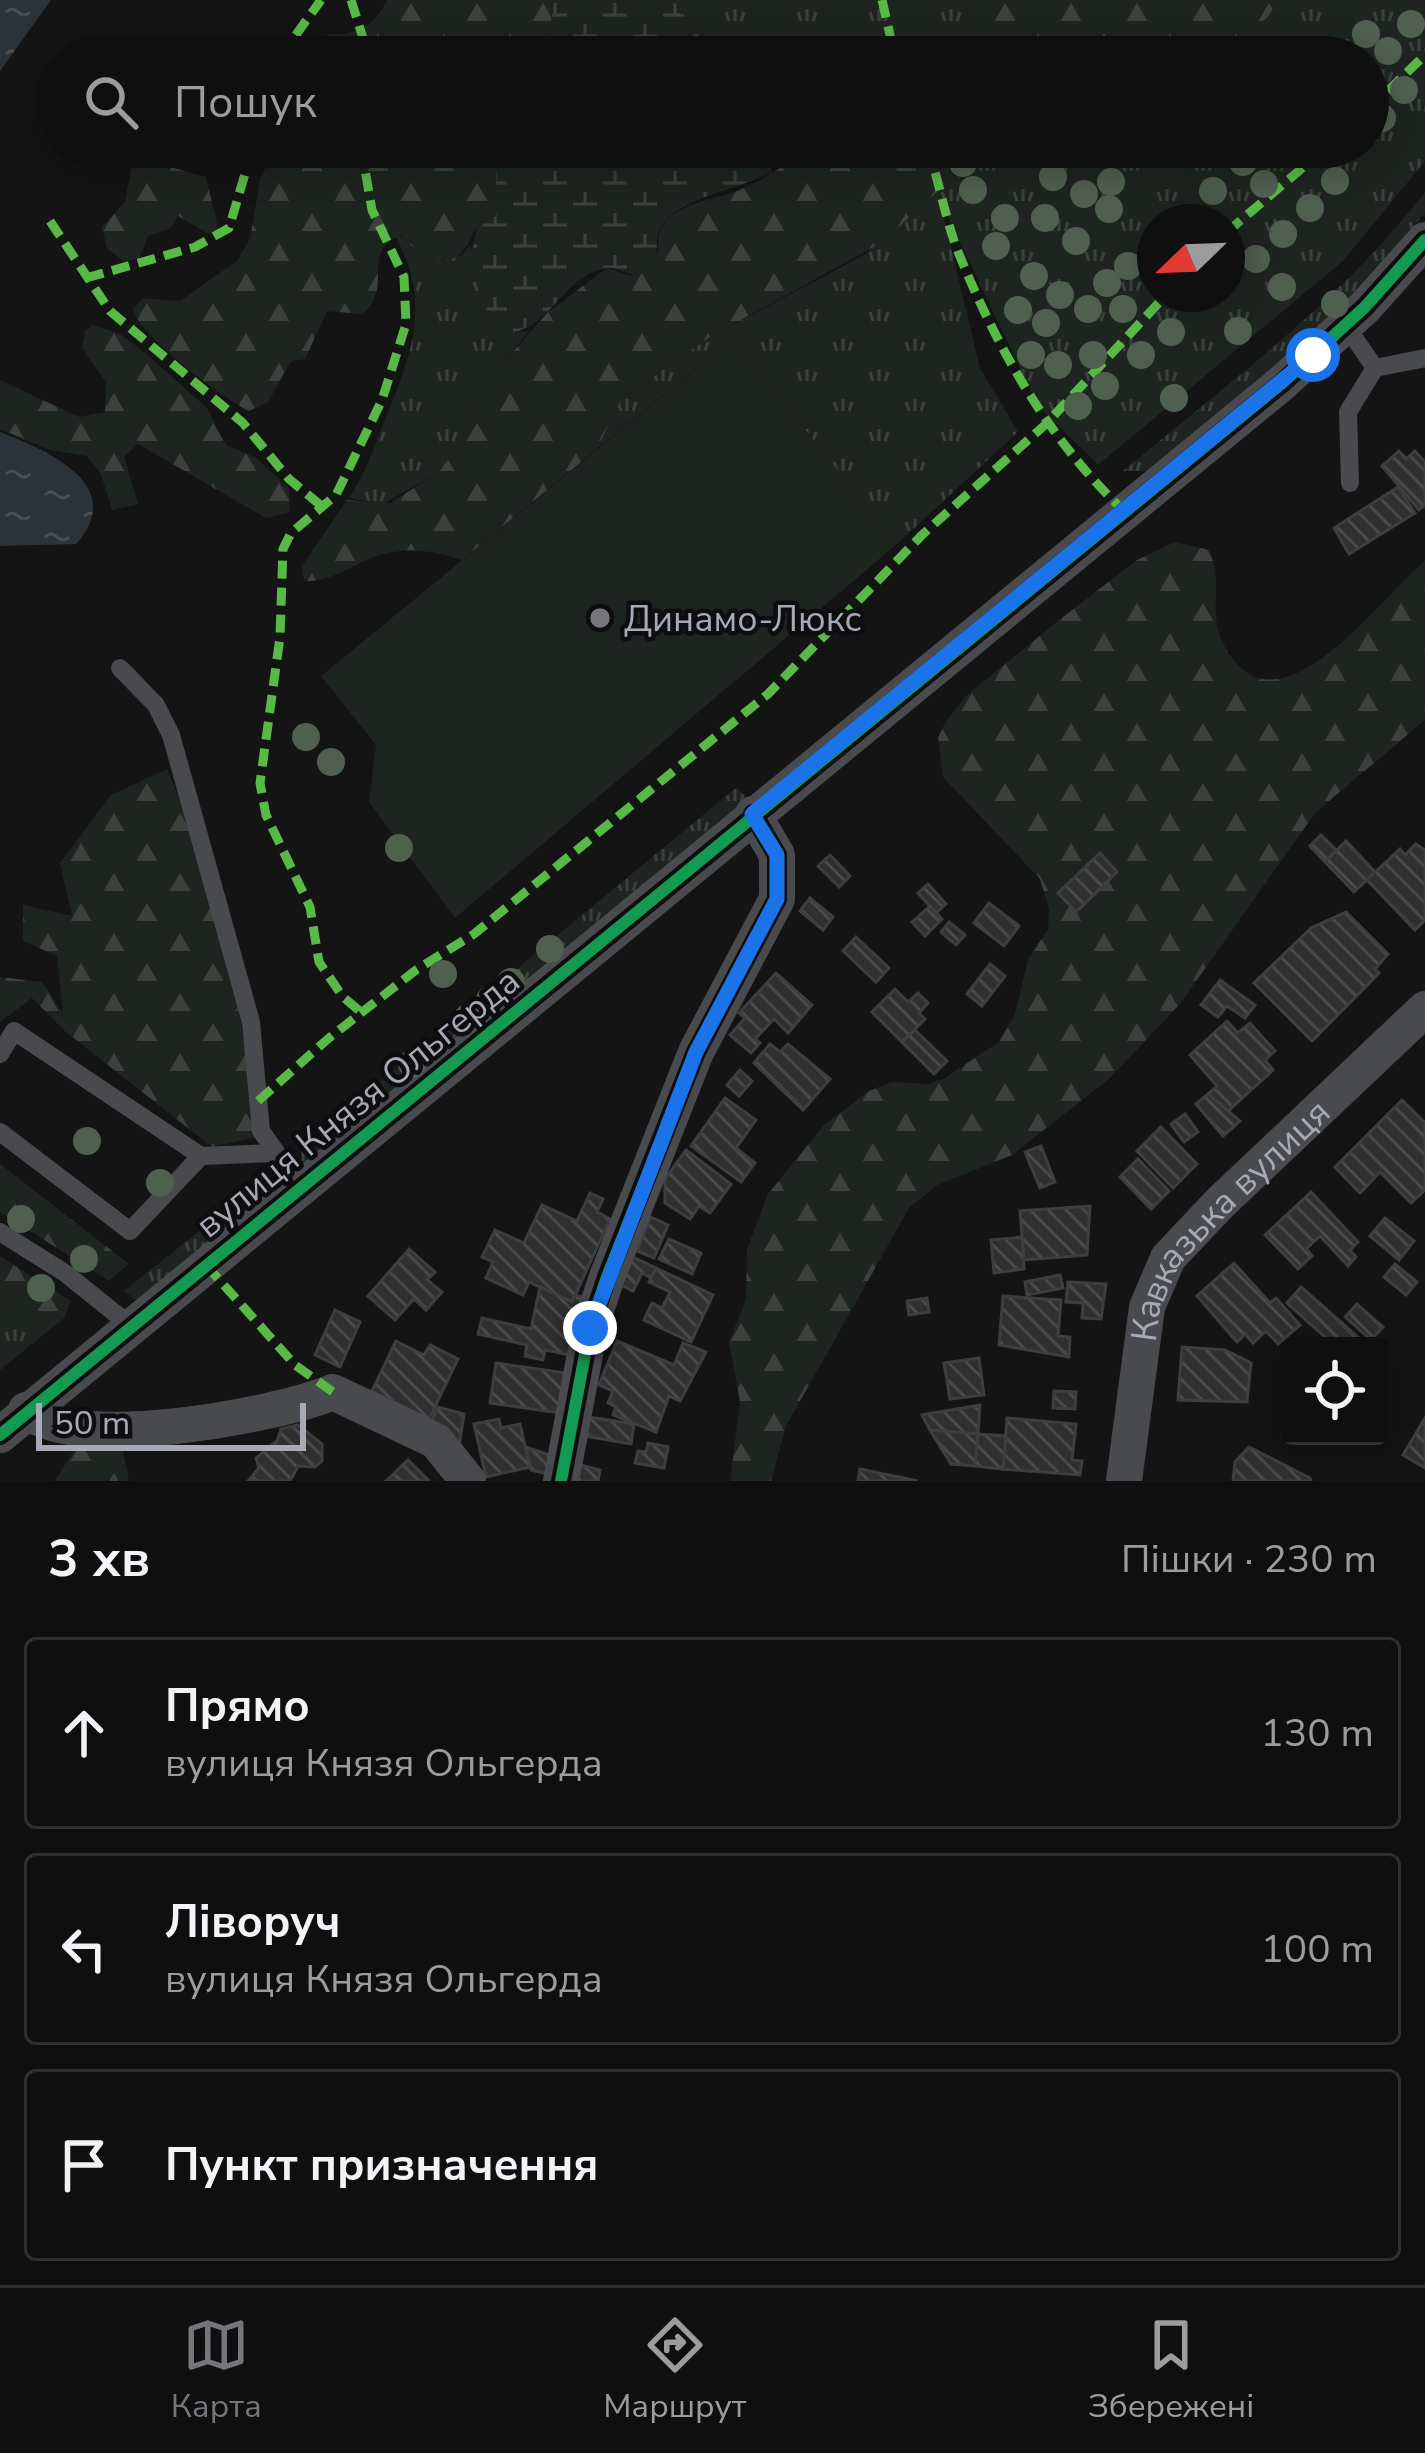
<!DOCTYPE html>
<html lang="uk">
<head>
<meta charset="utf-8">
<style>
	:root { --surface:#0f0f0f; --page:#181818; --text:#f1f3f6; --muted:#9b9c9e; --line:#2f2f2f; --accent:#74767c }
	body { margin:0; font-family:"Nunito Sans",sans-serif; background:var(--page); color:var(--text) }
	.controls { position:absolute; right:36px; bottom:36px; display:grid; overflow:hidden; border-radius:12px; box-shadow:0 6px 30px #0003 }
	.controls button { width:108px; height:108px; display:grid; place-items:center; padding:0; border:0; border-bottom:3px solid var(--line); background:var(--surface); color:var(--text); font:60px sans-serif }
	.compass { position:absolute; left:1137px; top:204px; width:108px; height:108px; border-radius:50%; background:var(--surface); box-shadow:0 6px 30px #0003; rotate:247deg }
	.scale { position:absolute; left:36px; bottom:30px; width:270px; box-sizing:border-box; padding-left:12px; border:6px solid #a7aab4; border-top:0; font-size:33px; line-height:42px; white-space:nowrap; color:#a7aab4; -webkit-text-stroke:9px #0e0e10; paint-order:stroke }
	.stop { position:absolute; width:36px; height:36px; margin:-27px; border:9px solid #1a73e8; border-radius:50%; background:#fff }
	.stop.end { background:#1a73e8; border-color:#fff; box-shadow:0 3px 12px #0008 }
	.list { margin:0; padding:0; list-style:none }
	h2 { display:flex; justify-content:space-between; align-items:center; height:156px; margin:0; padding:0 48px; font-size:51px }
	h2 small { font-size:39px; font-weight:400; color:var(--muted) }
	.list li { display:grid; grid-template-columns:78px 1fr auto; gap:36px; align-items:center; box-sizing:border-box; height:192px; margin:0 24px 24px; padding:0 24px; border:3px solid var(--line); border-radius:12px }
	.list b { display:block; font-size:45px; white-space:nowrap }
	.list p { margin:0; font-size:39px; white-space:nowrap; color:var(--muted) }
	.list em { font-size:39px; font-style:normal; color:var(--muted) }
	.icon { flex:none; width:66px; height:66px; fill:none; stroke:currentColor; stroke-width:2; stroke-linecap:round; stroke-linejoin:round }
	.map { position:relative; flex:none; width:1425px; height:1481px; overflow:hidden }
	.search { position:absolute; background:var(--surface); box-shadow:0 6px 30px #0003; left:36px; right:36px; top:36px; height:132px; display:flex; align-items:center; gap:30px; box-sizing:border-box; padding:0 42px; border-radius:66px; color:var(--muted); font-size:45px }
	.sheet { height:804px; background:var(--surface) }
	nav { display:flex; justify-content:space-around; align-items:center; box-sizing:border-box; height:168px; border-top:3px solid var(--line); background:var(--surface); font-size:33px; color:var(--muted) }
	nav a { display:grid; justify-items:center; gap:6px }
	nav .on { color:var(--accent) }
	.map>svg:first-child { display:block }
	.grass { fill:url(#grass-tufts); fill-rule:evenodd }
	.forest { fill:url(#forest-firs) }
	.wetland { fill:url(#wetland-marsh) }
	.garden { fill:#1e241f }
	.water { fill:url(#water-ripples) }
	.building { fill:url(#building-back-hatch); stroke:#3d3e40; stroke-width:3 }
	.lines { fill:none; stroke-linecap:round; stroke-linejoin:round }
	.service { stroke:#494a4d; stroke-width:18 }
	.minor { stroke:#494a4d; stroke-width:36 }
	.quiet { stroke:#58b947; stroke-width:9; stroke-dasharray:18 9; stroke-linecap:butt }
	.cycleway-casing { stroke:#0e0e10; stroke-width:20 }
	.cycleway { stroke:#139951; stroke-width:12 }
	.tree { fill:#4f5f50 }
	.route { stroke:#1a73e8; stroke-width:15 }
	.poi-dot { fill:#74767c; stroke:#0e0e10; stroke-width:4.5 }
	.labels { text-anchor:middle; stroke-width:9; stroke-linejoin:round; paint-order:stroke }
	.poi-label { font-size:36px; fill:#a7aab4; stroke:#0e0e10; text-anchor:start }
	.street-label { font-size:36px; fill:#a7aab4; stroke:#0e0e10 }
</style>
</head>
<body>
<div class="map">
<svg width="1425" height="1481" viewBox="0 0 1425 1481">
	<defs>
		<pattern id="grass-tufts" width="24" height="20" patternUnits="userSpaceOnUse" patternTransform="scale(3)"><rect width="24" height="20" fill="#1e241f"/><path d="M3 7l-1-3M5 7V3M7 7l1-3M15 17l-1-3M17 17v-4M19 17l1-3" fill="none" stroke="#3c413d"/></pattern>
		<pattern id="forest-firs" width="22" height="20" patternUnits="userSpaceOnUse" patternTransform="scale(3)"><rect width="22" height="20" fill="#1e241f"/><path d="M5 1l3.5 6h-7zM16 11l3.5 6h-7z" fill="#3c413d"/></pattern>
		<pattern id="wetland-marsh" width="20" height="14" patternUnits="userSpaceOnUse" patternTransform="scale(3)"><rect width="20" height="14" fill="#1e241f"/><path d="M1 5h8M5 5V1M11 12h8M15 12V8" fill="none" stroke="#3c413d"/></pattern>
		<pattern id="water-ripples" width="26" height="14" patternUnits="userSpaceOnUse" patternTransform="scale(3)"><rect width="26" height="14" fill="#2c3338"/><path d="M2 4q2-2 4 0t4 0M15 11q2-2 4 0t4 0" fill="none" stroke="#484e52"/></pattern>
		<pattern id="building-back-hatch" width="6" height="6" patternUnits="userSpaceOnUse" patternTransform="scale(3)"><rect width="6" height="6" fill="#2f2f30"/><path d="M-1 5l2 2M0 0l6 6M5-1l2 2" fill="none" stroke="#4a4a4c"/></pattern>
	</defs>
	<rect width="100%" height="100%" fill="#141414"/>
	<!-- grass -->
	<g class="grass">
		<path d="M673 0H978C964 17 981 37 976 57H715Z"/>
		<path d="M1237 0H1425V161L1343 261 1098 465 1038 406 939 198 980 368 1018 432 897 544 732 339 597 449 621 399 710 337 866 254 956 167 965 147H1368V57H1173ZM1155 222H1227V294H1155Z"/>
		<path d="M1425 192V213L1324 325 1148 471H1123C1227 384 1341 301 1425 192Z"/>
		<path d="M395 236 407 237 432 262 462 255 470 245 494 333 529 331 473 401 455 449 439 472 383 504 349 498C366 473 373 450 384 422 411 357 433 302 395 236Z"/>
		<path d="M737 787 748 800 302 1165 301 1152 329 1124Z"/>
		<path d="M277 1180 278 1185 137 1301 124 1291 250 1191Z"/>
		<path d="M0 1295 43 1316 64 1318 0 1370Z"/>
	</g>
	<!-- forest -->
	<g class="forest">
		<path d="M387 0H554L547 57H303L328 34C353 37 376 25 387 0Z"/>
		<path d="M978 0H1279L1267 18 1208 57H976L971 8Z"/>
		<path d="M275 147H502C495 165 507 208 493 220 487 225 480 226 474 230 467 254 451 267 424 259L401 235C359 251 395 289 362 314L327 311 305 359 291 361 268 402 249 411C224 399 137 335 133 309L142 298 180 301 237 261 250 239 260 180Z"/>
		<path d="M813 147H965L937 192 881 243 710 337 621 399 597 449 462 560C431 549 400 546 368 559 348 568 326 583 304 581L302 566 347 500 390 503 439 472 455 449 463 416 485 384 547 313 607 268 631 276 658 252C654 203 706 204 739 190 765 179 789 162 813 147Z"/>
		<path d="M146 160 206 177 218 228 209 234 178 216 171 228 148 236 139 258 124 262 107 248 102 227 125 202 131 169Z"/>
		<path d="M93 325 120 334 143 351 207 408 226 445 256 458 289 488 290 512 266 518 138 444 124 457 138 504 112 510 101 474 87 456 50 450 0 429V380L79 417 105 412 106 382 82 348 85 331Z"/>
		<path d="M1175 542 1209 550C1224 580 1208 613 1222 641 1274 750 1379 597 1425 561V720L1316 812 1179 1005 1109 1079 1012 1155 937 1185 909 1208 786 1426 771 1481H730L740 1402 729 1342 746 1300 747 1249 768 1194 824 1125 869 1091 892 1082 928 1084 943 1079 999 1042 1015 1014 1028 960 1048 929 1049 909 1040 879 943 777 938 738 946 721 967 695 1063 617 1137 560Z"/>
		<path d="M167 769C216 884 245 1013 256 1137L212 1147 66 1032 32 998 0 1022V977L42 982 63 1013 57 956 23 941V905L72 916 60 863 111 795Z"/>
		<path d="M0 1164 129 1264 109 1281 0 1212Z"/>
		<path d="M0 1256 71 1301 64 1318 43 1316 0 1295Z"/>
		<path d="M94 1440 123 1451 129 1481H55L76 1447Z"/>
	</g>
	<!-- wetland -->
	<g class="wetland">
		<path d="M554 0H673L715 57H547Z"/>
		<path d="M502 147H766L772 172C741 190 680 196 661 227 654 238 659 252 654 264L642 274C627 278 619 266 606 268 558 277 552 337 494 334L471 254 478 225 496 216V158Z"/>
	</g>
	<!-- garden -->
	<path class="garden" d="M732 339 897 544 455 918 369 802 376 745 321 676Z"/>
	<!-- water -->
	<g class="water">
		<path d="M0 0H51L0 71Z"/>
		<path d="M0 432C46 450 129 485 76 544L0 546Z"/>
	</g>
	<!-- building -->
	<g class="building">
		<path d="M1399 451 1406 459 1415 451 1425 462V505L1419 510 1382 466Z"/>
		<path d="M1398 487 1415 513 1349 554 1334 528Z"/>
		<path d="M1321 835 1337 851 1325 862 1310 846Z"/>
		<path d="M1346 841 1375 872 1354 892 1325 862Z"/>
		<path d="M1416 844 1425 850V920L1415 930 1367 880 1400 849 1405 855Z"/>
		<path d="M1100 853 1117 872 1076 912 1058 893Z"/>
		<path d="M830 855 850 876 839 887 818 866Z"/>
		<path d="M928 884 946 904 936 913 918 893Z"/>
		<path d="M810 898 833 917 823 930 800 911Z"/>
		<path d="M989 903 1019 926 1004 946 974 923Z"/>
		<path d="M930 906 942 919 925 936 912 922Z"/>
		<path d="M1346 912 1388 954 1375 969 1379 973 1312 1041 1254 983 1311 928Z"/>
		<path d="M949 922 965 935 956 945 941 932Z"/>
		<path d="M856 937 889 968 876 982 843 951Z"/>
		<path d="M990 964 1005 976 982 1006 967 994Z"/>
		<path d="M776 973 812 1005 788 1033 774 1019 755 1039 760 1043 751 1053 730 1035 745 1018 739 1013Z"/>
		<path d="M1220 980 1255 1005 1245 1018 1227 1006 1218 1017 1201 1005Z"/>
		<path d="M895 989 908 1002 918 993 928 1003 919 1013 925 1019 902 1042 872 1012Z"/>
		<path d="M1227 1021 1238 1033 1250 1023 1275 1051 1265 1060 1273 1070 1226 1113 1208 1094 1217 1086 1190 1055Z"/>
		<path d="M915 1030 947 1061 934 1074 902 1042Z"/>
		<path d="M770 1044 780 1052 788 1044 830 1079 803 1110 754 1063Z"/>
		<path d="M740 1070 752 1081 739 1096 727 1085Z"/>
		<path d="M1208 1094 1240 1121 1223 1136 1196 1104Z"/>
		<path d="M725 1098 756 1120 736 1148 755 1163 741 1182 691 1146Z"/>
		<path d="M1402 1100 1425 1123V1190L1411 1203 1380 1172 1360 1193 1335 1167Z"/>
		<path d="M1185 1114 1198 1132 1184 1142 1171 1124Z"/>
		<path d="M1161 1127 1197 1164 1173 1188 1137 1151Z"/>
		<path d="M1041 1146 1055 1182 1040 1188 1025 1152Z"/>
		<path d="M686 1150 731 1184 710 1213 699 1206 690 1219 665 1203V1179Z"/>
		<path d="M1138 1159 1169 1191 1151 1209 1120 1177Z"/>
		<path d="M1311 1192 1358 1242 1350 1250 1356 1257 1348 1266 1320 1236 1306 1249 1312 1256 1298 1269 1265 1235Z"/>
		<path d="M590 1193 603 1199 597 1212 610 1219 572 1302 529 1282 523 1295 486 1278 493 1262 482 1257 495 1230 524 1243 542 1205 577 1221Z"/>
		<path d="M1090 1206 1087 1255 1024 1260 1020 1211Z"/>
		<path d="M651 1217 668 1225 654 1258 637 1251Z"/>
		<path d="M1385 1218 1414 1241 1399 1260 1370 1236Z"/>
		<path d="M1022 1237 1024 1269 994 1273 991 1240Z"/>
		<path d="M669 1239 701 1253 692 1274 659 1259Z"/>
		<path d="M409 1249 435 1272 427 1280 442 1292 426 1310 414 1299 395 1320 368 1296Z"/>
		<path d="M631 1256 656 1268 651 1278 642 1273 633 1291 619 1284Z"/>
		<path d="M1234 1263 1270 1303 1276 1298 1300 1325 1278 1344 1266 1331 1253 1343 1245 1334 1237 1342 1197 1296Z"/>
		<path d="M1395 1264 1417 1282 1406 1295 1384 1277Z"/>
		<path d="M656 1268 713 1295 691 1342 644 1320 652 1303 662 1308 670 1292 649 1282Z"/>
		<path d="M1060 1275 1063 1288 1027 1295 1025 1282Z"/>
		<path d="M1068 1282 1106 1284 1101 1319 1082 1318 1083 1303 1066 1302Z"/>
		<path d="M540 1287 572 1302 575 1295 588 1298 575 1356 545 1350 543 1360 525 1356 527 1345 478 1334 482 1318 531 1329Z"/>
		<path d="M1301 1287 1368 1346H1335L1287 1303Z"/>
		<path d="M1003 1296 1061 1300 1058 1336 1070 1337 1069 1357 999 1345Z"/>
		<path d="M927 1298 929 1312 909 1315 907 1301Z"/>
		<path d="M1357 1304 1383 1327 1371 1340 1345 1317Z"/>
		<path d="M335 1310 360 1322 340 1367 315 1355Z"/>
		<path d="M396 1341 424 1355 430 1345 458 1359 429 1419 372 1391Z"/>
		<path d="M617 1341 674 1365 683 1343 706 1352 680 1401 669 1396 656 1432 613 1415 616 1407 608 1403 613 1391 599 1385Z"/>
		<path d="M1182 1347 1225 1350 1251 1363 1247 1402 1178 1400Z"/>
		<path d="M979 1358 984 1395 950 1399 944 1363Z"/>
		<path d="M496 1363 573 1374 567 1414 490 1403Z"/>
		<path d="M1054 1391 1076 1392 1075 1409 1053 1408Z"/>
		<path d="M980 1405 978 1434 930 1430 922 1415Z"/>
		<path d="M438 1407 464 1414 459 1447 429 1427Z"/>
		<path d="M589 1417 634 1424 631 1444 585 1436Z"/>
		<path d="M1007 1418 1076 1424 1072 1460 1082 1461 1080 1475 1003 1469Z"/>
		<path d="M1425 1418V1468L1403 1455Z"/>
		<path d="M499 1419 501 1428 520 1424 530 1467 486 1477 474 1424Z"/>
		<path d="M298 1425 322 1444V1461L315 1467 298 1466 290 1481H248L259 1468 256 1458 277 1441 281 1429Z"/>
		<path d="M930 1430 978 1434 975 1466 951 1464Z"/>
		<path d="M978 1434 1006 1436 1003 1469 975 1466Z"/>
		<path d="M648 1443 668 1447 664 1468 635 1463 638 1451 646 1452Z"/>
		<path d="M526 1447 560 1459 556 1476 531 1470Z"/>
		<path d="M1249 1447 1310 1478 1311 1481H1233L1235 1462Z"/>
		<path d="M408 1460 429 1481H386Z"/>
		<path d="M580 1465 600 1470 598 1481H576Z"/>
		<path d="M860 1469 918 1481H858Z"/>
	</g>
	<g class="lines">
		<!-- service -->
		<g class="service">
			<path d="M1346 326 1375 368 1425 358"/>
			<path d="M1350 483 1348 412 1375 368"/>
			<path d="M120 668 156 705 171 735 251 1022 261 1131 301 1187"/>
			<path d="M0 1054 14 1031 201 1156 274 1153"/>
			<path d="M0 1132 130 1231 201 1156"/>
			<path d="M0 1232 65 1273 131 1326"/>
		</g>
		<!-- minor -->
		<g class="minor">
			<path d="M26 1410C74 1453 275 1416 333 1392L436 1441 468 1481"/>
			<path d="M0 1435 1282 383 1365 307 1425 240"/>
			<path d="M561 1481 590 1328 607 1277 696 1052 777 899V855L753 814"/>
			<path id="s1" d="M1124 1481 1147 1307 1168 1258 1220 1203 1425 1009"/>
		</g>
		<!-- quiet -->
		<g class="quiet">
			<path d="M351 0 369 57"/>
			<path d="M882 0 895 57"/>
			<path d="M280 57 321 0"/>
			<path d="M1368 110 1425 55"/>
			<path d="M361 147 372 210 404 277 406 324 382 400 336 495 291 533 283 549 280 637 260 783 266 815 310 907 319 962 343 997 361 1012"/>
			<path d="M927 147C940 182 945 220 959 254 998 350 1049 440 1124 511"/>
			<path d="M50 221 110 311 243 423 289 479 325 509"/>
			<path d="M1227 232 1327 147"/>
			<path d="M86 278 195 247 229 228 253 147"/>
			<path d="M258 1101 329 1038 416 970 474 934 768 694 922 535 1046 424 1167 294"/>
			<path d="M206 1265 295 1365 333 1392"/>
		</g>
		<!-- cycleway casing -->
		<g class="cycleway-casing">
			<g id="cycleway">
				<path d="M0 1435 1282 383 1365 307 1425 240"/>
				<path d="M561 1481 590 1328 607 1277 696 1052 777 899V855L753 814"/>
			</g>
		</g>
		<!-- cycleway -->
		<use href="#cycleway" class="cycleway"/>
	</g>
	<!-- trees -->
	<g class="tree">
		<circle cx="1411" cy="24" r="14"/>
		<circle cx="1366" cy="34" r="14"/>
		<circle cx="1388" cy="51" r="14"/>
		<circle cx="1404" cy="90" r="14"/>
		<circle cx="1382" cy="118" r="14"/>
		<circle cx="1243" cy="162" r="14"/>
		<circle cx="963" cy="163" r="14"/>
		<circle cx="1053" cy="177" r="14"/>
		<circle cx="1335" cy="181" r="14"/>
		<circle cx="1111" cy="182" r="14"/>
		<circle cx="1264" cy="184" r="14"/>
		<circle cx="973" cy="190" r="14"/>
		<circle cx="1213" cy="191" r="14"/>
		<circle cx="1084" cy="194" r="14"/>
		<circle cx="1310" cy="208" r="14"/>
		<circle cx="1109" cy="209" r="14"/>
		<circle cx="1005" cy="218" r="14"/>
		<circle cx="1045" cy="218" r="14"/>
		<circle cx="1283" cy="234" r="14"/>
		<circle cx="1076" cy="241" r="14"/>
		<circle cx="996" cy="246" r="14"/>
		<circle cx="1256" cy="259" r="14"/>
		<circle cx="1128" cy="266" r="14"/>
		<circle cx="1034" cy="276" r="14"/>
		<circle cx="1107" cy="283" r="14"/>
		<circle cx="1282" cy="287" r="14"/>
		<circle cx="1060" cy="295" r="14"/>
		<circle cx="1335" cy="304" r="14"/>
		<circle cx="1088" cy="309" r="14"/>
		<circle cx="1123" cy="309" r="14"/>
		<circle cx="1018" cy="310" r="14"/>
		<circle cx="1046" cy="323" r="14"/>
		<circle cx="1238" cy="331" r="14"/>
		<circle cx="1171" cy="332" r="14"/>
		<circle cx="1031" cy="355" r="14"/>
		<circle cx="1093" cy="355" r="14"/>
		<circle cx="1141" cy="355" r="14"/>
		<circle cx="1058" cy="365" r="14"/>
		<circle cx="1105" cy="386" r="14"/>
		<circle cx="1174" cy="398" r="14"/>
		<circle cx="1078" cy="406" r="14"/>
		<circle cx="306" cy="737" r="14"/>
		<circle cx="331" cy="762" r="14"/>
		<circle cx="399" cy="848" r="14"/>
		<circle cx="550" cy="949" r="14"/>
		<circle cx="443" cy="974" r="14"/>
		<circle cx="511" cy="982" r="14"/>
		<circle cx="490" cy="1000" r="14"/>
		<circle cx="468" cy="1018" r="14"/>
		<circle cx="412" cy="1064" r="14"/>
		<circle cx="87" cy="1141" r="14"/>
		<circle cx="160" cy="1183" r="14"/>
		<circle cx="21" cy="1219" r="14"/>
		<circle cx="84" cy="1259" r="14"/>
		<circle cx="41" cy="1288" r="14"/>
	</g>
	<g class="lines">
		<!-- route -->
		<path class="route" d="M590 1328 696 1052 777 899V855L752 814 1313 355"/>
	</g>
	<!-- markers -->
	<circle class="poi-dot" cx="600" cy="618" r="12"/>
	<g class="labels">
		<!-- poi labels -->
		<g class="poi-label">
			<text x="624" y="631">Динамо-Люкс</text>
		</g>
		<!-- street labels -->
		<g class="street-label">
			<text transform="translate(357 1102) rotate(-39)" y="13">вулиця Князя Ольгерда</text>
			<text dy="13" stroke="none"><textPath href="#s1" startOffset="294">Кавказька вулиця</textPath></text>
		</g>
	</g>
</svg>
<div class="controls">
<button><svg class="icon" aria-label="locate" viewBox="0 0 24 24"><circle cx="12" cy="12" r="6"/><path d="M12 2v4M12 18v4M2 12h4M18 12h4"/></svg></button>
</div>
<svg class="compass" viewBox="-18 -18 36 36"><path d="M0-13l5 13h-10z" fill="#e53935"/><path d="M0 13l5-13h-10z" fill="#9b9c9e"/></svg>
<div class="scale">50 m</div>
<div class="stop" style="left:1313px;top:355px"></div>
<div class="stop end" style="left:590px;top:1328px"></div>
<div class="search"><svg class="icon" aria-label="search" viewBox="0 0 24 24"><circle cx="10" cy="10" r="6"/><path d="M15 15l6 6"/></svg>Пошук</div>
</div>
<section class="sheet">
<h2>3 хв<small>Пішки · 230 m</small></h2>
<ul class="list">
<li><svg class="icon" aria-label="ahead" viewBox="0 0 24 24"><path d="M12 20V5M6 11l6-6 6 6"/></svg><div><b>Прямо</b><p>вулиця Князя Ольгерда</p></div><em>130 m</em></li>
<li><svg class="icon" aria-label="left" viewBox="0 0 24 24"><path d="M17 20v-9H6M10 6l-5 5 5 5"/></svg><div><b>Ліворуч</b><p>вулиця Князя Ольгерда</p></div><em>100 m</em></li>
<li><svg class="icon" aria-label="arrive" viewBox="0 0 24 24"><path d="M6 21V4h12l-3 4 3 4H6"/></svg><div><b>Пункт призначення</b></div></li>
</ul>
</section>
<nav>
<a class="on"><svg class="icon" aria-label="map" viewBox="0 0 24 24"><path d="M3 6l6-2 6 2 6-2v14l-6 2-6-2-6 2zM9 4v14M15 6v14"/></svg>Карта</a>
<a><svg class="icon" aria-label="directions" viewBox="0 0 24 24"><path d="M12 3l9 9-9 9-9-9zM9 14v-3h6M13 9l2 2-2 2"/></svg>Маршрут</a>
<a><svg class="icon" aria-label="saved" viewBox="0 0 24 24"><path d="M7 4h10v16l-5-4-5 4z"/></svg>Збережені</a>
</nav>
</body>
</html>
